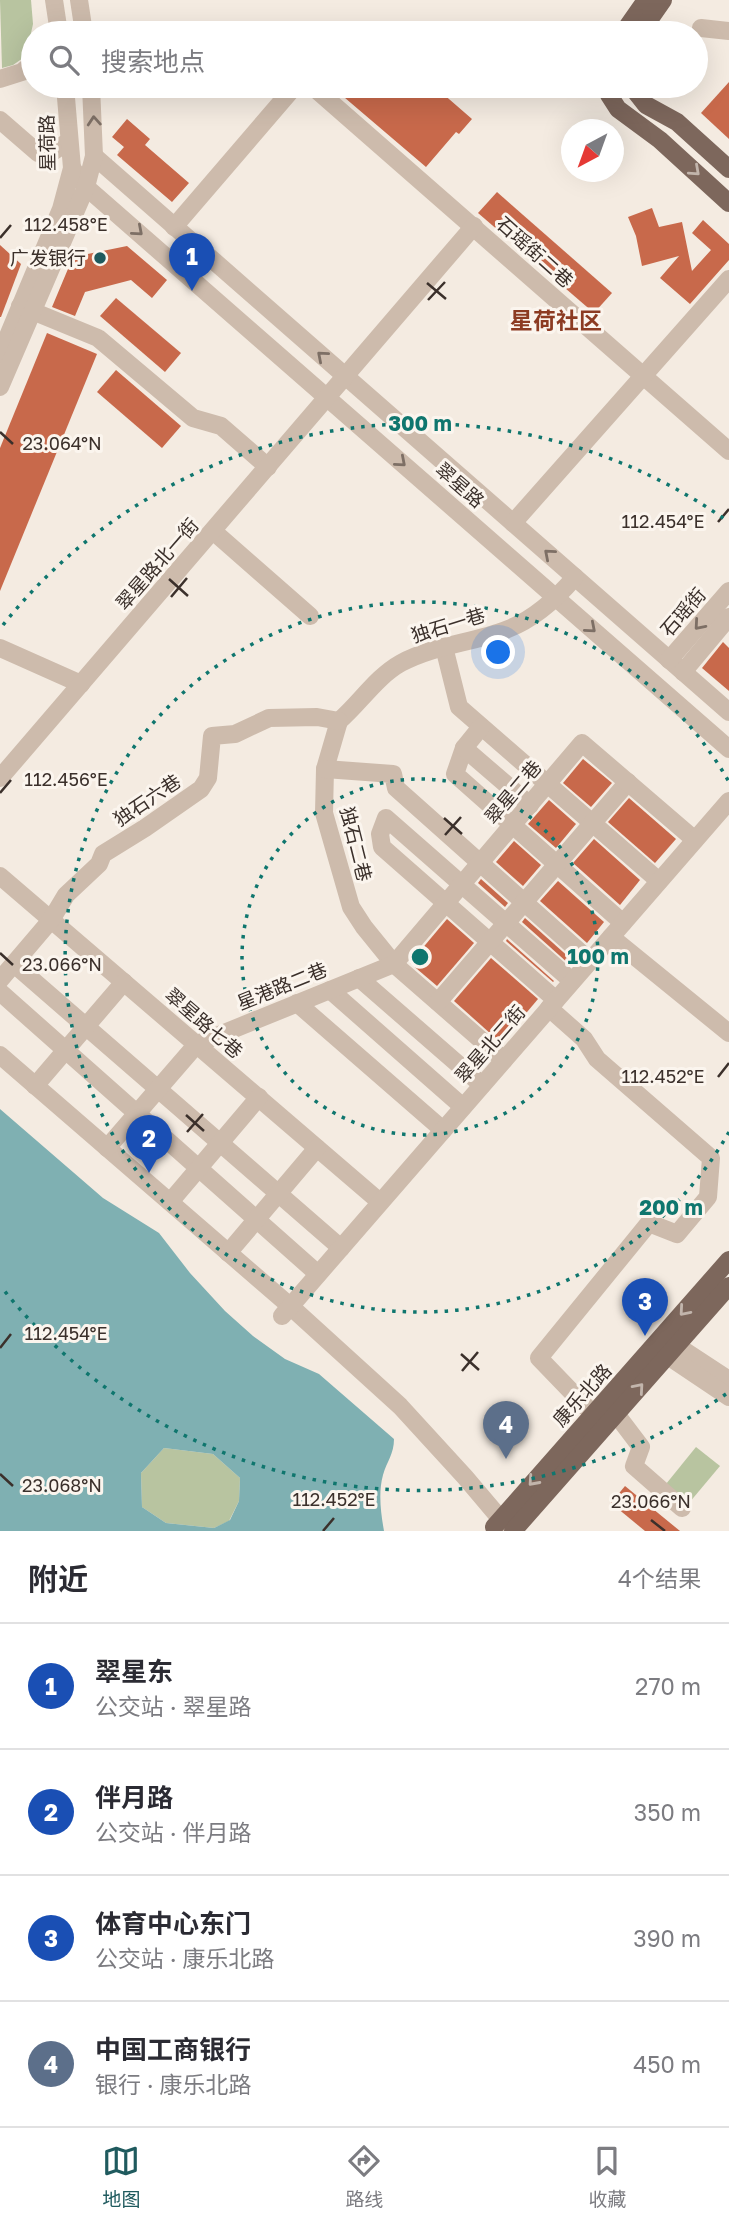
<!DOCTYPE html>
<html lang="zh">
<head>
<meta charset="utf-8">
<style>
	:root { --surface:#fff; --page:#f2f2f3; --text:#2b2b33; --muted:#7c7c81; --line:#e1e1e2; --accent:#1f5a5e }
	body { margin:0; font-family:"Golos Text","Noto Sans SC",sans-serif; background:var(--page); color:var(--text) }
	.compass { position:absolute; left:561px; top:119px; width:63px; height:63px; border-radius:50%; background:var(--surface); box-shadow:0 7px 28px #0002; rotate:221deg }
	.you { position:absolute; left:499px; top:653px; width:24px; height:24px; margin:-18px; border:5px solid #fff; border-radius:50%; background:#1a73e8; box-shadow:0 0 0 10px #1a73e833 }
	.badge { display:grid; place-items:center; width:46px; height:46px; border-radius:50%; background:var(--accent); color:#fff; font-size:23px; font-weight:700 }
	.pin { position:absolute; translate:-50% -58px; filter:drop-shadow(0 2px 4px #0008) }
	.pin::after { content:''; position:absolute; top:37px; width:24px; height:21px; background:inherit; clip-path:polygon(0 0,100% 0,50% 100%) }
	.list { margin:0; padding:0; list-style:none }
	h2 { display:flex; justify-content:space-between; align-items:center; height:91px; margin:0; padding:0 28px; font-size:30px }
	h2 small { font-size:23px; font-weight:400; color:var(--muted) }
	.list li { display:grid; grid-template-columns:46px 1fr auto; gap:21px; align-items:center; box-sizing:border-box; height:126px; padding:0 28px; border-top:2px solid var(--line) }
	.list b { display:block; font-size:26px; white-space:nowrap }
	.list p { margin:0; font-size:23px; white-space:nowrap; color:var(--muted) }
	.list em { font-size:23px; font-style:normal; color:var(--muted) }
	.icon { flex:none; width:38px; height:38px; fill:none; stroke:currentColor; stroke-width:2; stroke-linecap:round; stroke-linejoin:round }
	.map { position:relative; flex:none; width:729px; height:1531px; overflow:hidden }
	.search { position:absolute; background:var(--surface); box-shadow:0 7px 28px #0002; left:21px; right:21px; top:21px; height:77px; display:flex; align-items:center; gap:18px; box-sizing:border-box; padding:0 24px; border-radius:38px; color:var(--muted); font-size:26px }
	.sheet { height:595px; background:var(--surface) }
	nav { display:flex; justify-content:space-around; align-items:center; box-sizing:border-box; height:98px; border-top:2px solid var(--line); background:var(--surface); font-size:19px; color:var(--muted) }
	nav a { display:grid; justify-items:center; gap:4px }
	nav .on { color:var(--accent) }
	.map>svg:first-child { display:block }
	.green { fill:#b8c4a0 }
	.water { fill:#7fb0b2; fill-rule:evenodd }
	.building { fill:#c8694b }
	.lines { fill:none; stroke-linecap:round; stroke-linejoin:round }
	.minor { stroke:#cdbbac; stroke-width:18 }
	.major { stroke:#7d675c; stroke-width:18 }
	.oneway { stroke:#7d6f65 }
	.oneway2 { stroke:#c2b5ac }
	.ticks { fill:none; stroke:#3b302b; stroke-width:2.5 }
	.ring { fill:none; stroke:#0f766e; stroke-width:3.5; stroke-dasharray:3.5 7 }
	.poi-dot { fill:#1f5a5e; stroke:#fbf5ee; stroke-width:2.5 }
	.labels { text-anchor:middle; stroke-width:6; stroke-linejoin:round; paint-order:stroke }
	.street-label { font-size:19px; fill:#3b302b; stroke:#fbf5ee }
	.poi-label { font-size:19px; fill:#3b302b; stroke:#fbf5ee; text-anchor:end }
	.quarter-label { font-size:23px; font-weight:bold; fill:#8c3b22; stroke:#fbf5ee }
	.ticks-label { font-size:18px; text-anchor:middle; fill:#3b302b; stroke:#fbf5ee; stroke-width:6; stroke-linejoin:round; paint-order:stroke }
	.centre { fill:#0f766e; stroke:#fbf5ee; stroke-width:3.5 }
	.ring-label { font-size:21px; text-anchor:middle; font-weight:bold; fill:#0f766e; stroke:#fbf5ee; stroke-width:6; stroke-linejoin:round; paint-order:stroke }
</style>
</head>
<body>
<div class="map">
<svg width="729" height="1531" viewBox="0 0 729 1531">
	<rect width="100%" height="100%" fill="#f4ebe1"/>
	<!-- green -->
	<g class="green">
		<path d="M0 0H31L33 24 26 56 13 65 2 68Z"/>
		<path d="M696 1447 720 1466 689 1503 666 1484Z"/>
		<path d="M164 1448 213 1454 240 1478 239 1501 229 1521 214 1528 166 1523 142 1507 141 1473Z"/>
	</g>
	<!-- water -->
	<path class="water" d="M0 1109 103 1198 159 1233 190 1273 225 1311 253 1336 285 1359 319 1374 394 1439C394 1454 387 1461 383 1475 378 1493 381 1514 384 1531H0ZM164 1448 213 1454 240 1478 239 1501 230 1520 214 1528 166 1523 142 1507 141 1473Z"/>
	<!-- building -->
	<g class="building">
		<path d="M729 82V139L701 113Z"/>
		<path d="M331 86H434L472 119 459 134 456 132 426 167Z"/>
		<path d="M127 119 150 139 145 145 189 183 172 202 117 155 124 147 112 137Z"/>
		<path d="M497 192 612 293 594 313 478 213Z"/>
		<path d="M652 208 659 227 682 222 692 271 711 250 692 233 703 220 729 244V260L690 304 660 278 679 256 642 266 636 236 628 217Z"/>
		<path d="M0 245 21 264 1 317H0Z"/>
		<path d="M127 246 167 280 152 298 131 280 85 292 75 316 52 307 73 257Z"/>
		<path d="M116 298 181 353 165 372 100 316Z"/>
		<path d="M47 333 97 354 0 591V448Z"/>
		<path d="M116 370 181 426 162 448 97 392Z"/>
		<path d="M723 642 729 648V691L702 668Z"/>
		<path d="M583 759 612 783 591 807 563 783Z"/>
		<path d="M629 798 676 839 655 863 608 822Z"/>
		<path d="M549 800 576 824 556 848 528 824Z"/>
		<path d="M594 839 640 880 620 905 573 863Z"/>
		<path d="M514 841 541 865 523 886 496 862Z"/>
		<path d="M481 879 508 903 505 907 478 883Z"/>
		<path d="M558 881 604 922 587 943 540 901Z"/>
		<path d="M525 918 572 960 569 964 522 922Z"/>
		<path d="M447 919 474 943 437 986 410 963Z"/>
		<path d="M507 939 554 981 553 982 506 941Z"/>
		<path d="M491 958 538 999 501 1043 454 1001Z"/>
		<path d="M625 1486 680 1531H645L611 1503Z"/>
	</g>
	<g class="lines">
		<!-- minor -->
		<g class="minor">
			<path d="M54 0 59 33"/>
			<path d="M79 0 84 33"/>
			<path d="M701 28 729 31"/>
			<path d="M0 79 22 72 33 63"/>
			<path d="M312 86 729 451"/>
			<path d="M0 120 38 153H51L69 141"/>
			<path d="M94 156 729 712"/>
			<path d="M72 168 86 187 729 749"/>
			<path d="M174 227 295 86"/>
			<path d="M20 306 98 338 193 418 221 426 268 467"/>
			<path d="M0 355 61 209 72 168 65 86"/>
			<path d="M0 387 86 187 94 156 91 86"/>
			<path d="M513 523 729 279"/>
			<path d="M213 531 310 616"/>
			<path d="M444 647 459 707 659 881"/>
			<path d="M0 648 81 684"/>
			<path d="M669 660 729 591"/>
			<path d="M683 672 729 617"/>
			<path d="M339 721 325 769 324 813 351 907 364 927 394 964 504 1060"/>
			<path d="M339 721C360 703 376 677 401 663 434 645 473 643 508 629 534 619 557 598 575 577"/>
			<path d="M481 727 464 748 455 774 623 923"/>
			<path d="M464 748 530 805"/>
			<path d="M325 769 393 774 396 788 590 961"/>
			<path d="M0 778 474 226"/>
			<path d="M0 876 380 1202"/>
			<path d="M611 937 729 1033"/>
			<path d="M14 964 341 1248"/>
			<path d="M359 978 482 1085"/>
			<path d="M0 980 51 920 66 895 99 864 103 854 145 828 201 789 208 778 212 736 235 734 269 718 317 717 339 721"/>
			<path d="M330 990 463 1107"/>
			<path d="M0 992 318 1274"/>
			<path d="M556 1000 382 847 380 834 386 818 572 981"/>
			<path d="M438 1002 628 782"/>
			<path d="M297 1003 443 1130"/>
			<path d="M549 1008 584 1039 597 1059 711 1158 708 1197 677 1234 649 1223 539 1358 593 1414"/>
			<path d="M0 1055 290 1306 400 1406 465 1477 509 1529"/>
			<path d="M35 1086 124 982"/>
			<path d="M107 1148 197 1044 394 964 582 743 695 840"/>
			<path d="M170 1202 259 1097"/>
			<path d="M228 1253 317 1148"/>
			<path d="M282 1316 729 801"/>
			<path d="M665 1338 729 1380"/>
			<path d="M656 1348 729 1397"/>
			<path d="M616 1414 641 1447 634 1466 682 1508"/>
		</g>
		<!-- major -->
		<g class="major">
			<path d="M623 33 646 0"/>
			<path d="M640 33 663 0"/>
			<path d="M608 86 609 95 618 109 660 140 729 203"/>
			<path d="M631 86 646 105 677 122 729 169"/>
			<path d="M494 1527 729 1260"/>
			<path d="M513 1531 729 1286"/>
		</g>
	</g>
	<!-- one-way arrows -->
	<defs><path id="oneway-chevron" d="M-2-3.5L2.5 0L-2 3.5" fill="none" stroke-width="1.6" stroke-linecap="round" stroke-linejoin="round" transform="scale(1.75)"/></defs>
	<g class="oneway">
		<use href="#oneway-chevron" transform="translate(94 121) rotate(-94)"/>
		<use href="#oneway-chevron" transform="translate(138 231) rotate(41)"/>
		<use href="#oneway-chevron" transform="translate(322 356) rotate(-139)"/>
		<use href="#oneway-chevron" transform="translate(401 462) rotate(41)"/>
		<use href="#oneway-chevron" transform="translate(549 554) rotate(-139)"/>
		<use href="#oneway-chevron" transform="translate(699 625) rotate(131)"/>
		<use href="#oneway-chevron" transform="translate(591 628) rotate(41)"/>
	</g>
	<g class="oneway2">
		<use href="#oneway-chevron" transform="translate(695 171) rotate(42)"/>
		<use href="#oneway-chevron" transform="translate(684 1311) rotate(131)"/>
		<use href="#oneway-chevron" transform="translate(639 1388) rotate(-49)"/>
		<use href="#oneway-chevron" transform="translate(533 1481) rotate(132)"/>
	</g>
	<!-- ticks -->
	<path class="ticks" d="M0 238 11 225M427 283 446 299M428 300 445 282M0 432 13 444M718 522 729 509M169 579 188 596M171 597 187 578M0 793 11 780M444 818 462 834M445 835 461 817M0 953 13 965M718 1077 729 1063M186 1115 204 1131M187 1132 203 1114M0 1348 11 1334M461 1354 479 1370M462 1371 478 1352M0 1474 13 1486M651 1520 665 1531M323 1531 334 1518"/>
	<!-- distance rings -->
	<g class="ring">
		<circle cx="420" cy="957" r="178"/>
		<path d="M729 1132A355 355 0 1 1 729 782"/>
		<path d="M726 1394A533 533 0 0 1 3 1289M3 625A533 533 0 0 1 726 520"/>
	</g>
	<!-- markers -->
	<circle class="poi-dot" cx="100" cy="258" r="7"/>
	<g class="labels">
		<!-- street labels -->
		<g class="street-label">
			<text transform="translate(47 143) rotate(-91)" y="7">星荷路</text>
			<text transform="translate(535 252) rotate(42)" y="7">石瑶街二巷</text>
			<text transform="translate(460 485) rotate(41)" y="7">翠星路</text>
			<text transform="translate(157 564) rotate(-49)" y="7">翠星路北一街</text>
			<text transform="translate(683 612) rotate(-49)" y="7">石瑶街</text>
			<text transform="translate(448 625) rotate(-17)" y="7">独石一巷</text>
			<text transform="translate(513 792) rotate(-50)" y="7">翠星二巷</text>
			<text transform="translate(147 800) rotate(-34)" y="7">独石六巷</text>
			<text transform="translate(356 844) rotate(76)" y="7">独石二巷</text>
			<text transform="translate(282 986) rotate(-22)" y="7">星港路二巷</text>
			<text transform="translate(204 1023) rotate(41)" y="7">翠星路七巷</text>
			<text transform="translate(490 1044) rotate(-49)" y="7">翠星北二街</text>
			<text transform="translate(582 1395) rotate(-48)" y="7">康乐北路</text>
		</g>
		<!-- poi labels -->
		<g class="poi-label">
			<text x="86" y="265">广发银行</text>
		</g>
		<!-- quarter labels -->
		<g class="quarter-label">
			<text x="556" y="329">星荷社区</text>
		</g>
	</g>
	<g class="ticks-label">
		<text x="66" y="231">112.458°E</text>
		<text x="62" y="450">23.064°N</text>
		<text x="663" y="528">112.454°E</text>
		<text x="66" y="786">112.456°E</text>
		<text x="62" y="971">23.066°N</text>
		<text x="663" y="1083">112.452°E</text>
		<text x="66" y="1340">112.454°E</text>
		<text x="62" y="1492">23.068°N</text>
		<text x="334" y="1506">112.452°E</text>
		<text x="651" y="1508">23.066°N</text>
	</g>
	<circle cx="420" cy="957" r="10" class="centre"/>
	<g class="ring-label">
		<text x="420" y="431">300 m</text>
		<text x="598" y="964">100 m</text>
		<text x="671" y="1215">200 m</text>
	</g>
</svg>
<svg class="compass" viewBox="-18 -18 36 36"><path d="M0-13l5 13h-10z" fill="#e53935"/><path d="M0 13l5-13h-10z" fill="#7c7c81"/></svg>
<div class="you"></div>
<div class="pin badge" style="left:192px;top:291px;background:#1a4fb4">1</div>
<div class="pin badge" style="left:149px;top:1173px;background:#1a4fb4">2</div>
<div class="pin badge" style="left:645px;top:1336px;background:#1a4fb4">3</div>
<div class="pin badge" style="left:506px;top:1459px;background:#5c6f8a">4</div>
<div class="search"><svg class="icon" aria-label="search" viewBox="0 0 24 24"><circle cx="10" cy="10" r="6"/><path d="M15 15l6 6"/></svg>搜索地点</div>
</div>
<section class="sheet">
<h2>附近<small>4个结果</small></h2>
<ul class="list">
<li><span class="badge" style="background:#1a4fb4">1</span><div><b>翠星东</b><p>公交站 · 翠星路</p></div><em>270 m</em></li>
<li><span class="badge" style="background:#1a4fb4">2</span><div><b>伴月路</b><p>公交站 · 伴月路</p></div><em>350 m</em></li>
<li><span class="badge" style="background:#1a4fb4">3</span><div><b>体育中心东门</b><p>公交站 · 康乐北路</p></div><em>390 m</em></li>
<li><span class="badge" style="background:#5c6f8a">4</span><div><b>中国工商银行</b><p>银行 · 康乐北路</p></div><em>450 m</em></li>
</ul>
</section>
<nav>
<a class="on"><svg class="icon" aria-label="map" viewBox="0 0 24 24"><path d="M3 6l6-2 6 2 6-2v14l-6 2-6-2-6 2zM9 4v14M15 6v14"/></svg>地图</a>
<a><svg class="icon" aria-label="directions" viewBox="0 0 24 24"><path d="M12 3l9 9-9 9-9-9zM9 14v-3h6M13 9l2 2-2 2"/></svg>路线</a>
<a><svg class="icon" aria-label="saved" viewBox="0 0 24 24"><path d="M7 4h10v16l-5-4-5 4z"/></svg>收藏</a>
</nav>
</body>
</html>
